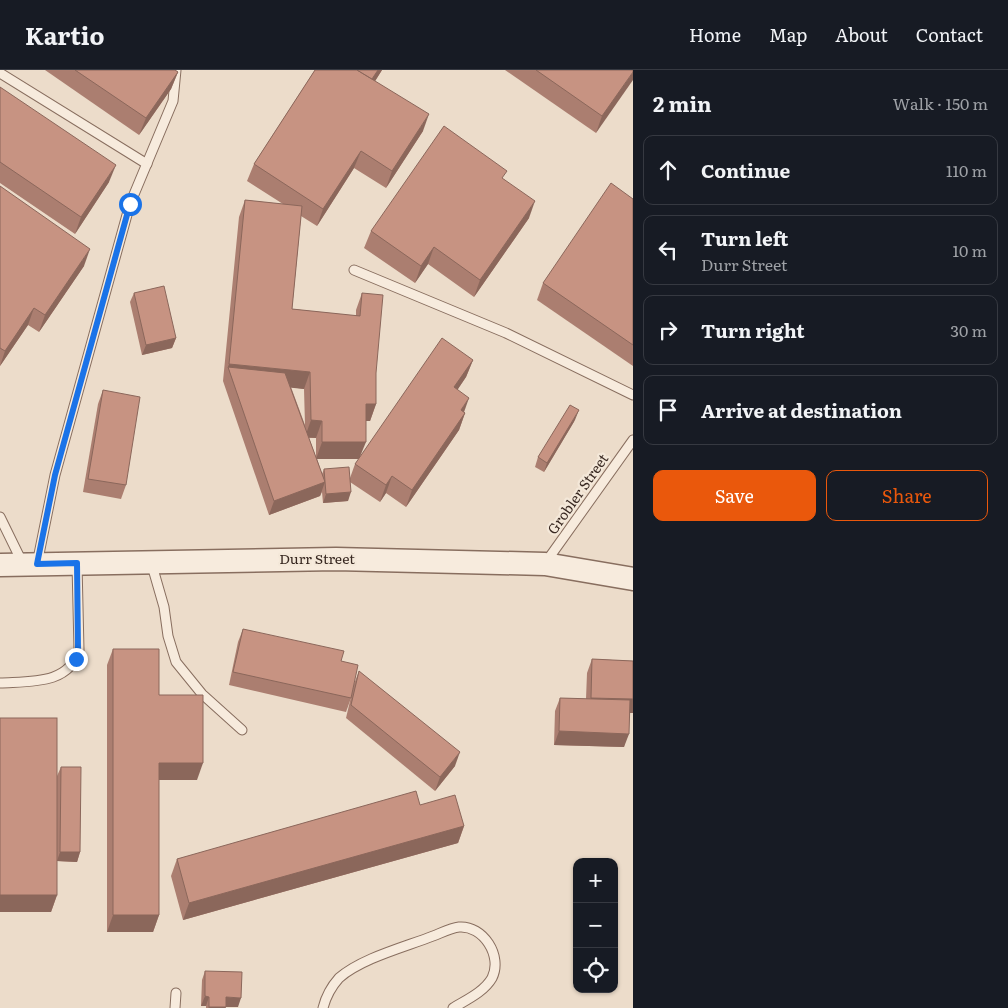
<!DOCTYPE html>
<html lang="en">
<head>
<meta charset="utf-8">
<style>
	:root { --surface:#171b24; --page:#20242c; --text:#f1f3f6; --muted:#9ea1a6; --line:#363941; --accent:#ea580c }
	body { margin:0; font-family:Literata,serif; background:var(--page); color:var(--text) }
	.controls { position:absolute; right:15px; bottom:15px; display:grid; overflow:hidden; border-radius:10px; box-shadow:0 1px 4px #0004 }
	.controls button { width:45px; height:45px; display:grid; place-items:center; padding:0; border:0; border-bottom:1px solid var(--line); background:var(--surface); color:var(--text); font:25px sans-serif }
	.stop { position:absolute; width:15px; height:15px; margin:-11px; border:4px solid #1a73e8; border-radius:50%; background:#fff }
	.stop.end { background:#1a73e8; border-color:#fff; box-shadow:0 1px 5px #0008 }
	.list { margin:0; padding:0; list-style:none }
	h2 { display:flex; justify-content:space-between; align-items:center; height:65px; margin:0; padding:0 20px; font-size:21px }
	h2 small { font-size:16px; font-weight:400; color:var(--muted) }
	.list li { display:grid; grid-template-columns:32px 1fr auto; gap:15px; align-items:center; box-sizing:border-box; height:70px; margin:0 10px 10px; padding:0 10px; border:1px solid var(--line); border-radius:10px }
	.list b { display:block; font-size:19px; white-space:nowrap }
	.list p { margin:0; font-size:16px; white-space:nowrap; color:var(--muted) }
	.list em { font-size:16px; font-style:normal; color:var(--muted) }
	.actions { display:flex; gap:10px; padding:15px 20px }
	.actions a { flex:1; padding:11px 0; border:1px solid var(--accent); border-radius:10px; text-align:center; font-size:18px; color:var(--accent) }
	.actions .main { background:var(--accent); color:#fff }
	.icon { flex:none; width:28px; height:28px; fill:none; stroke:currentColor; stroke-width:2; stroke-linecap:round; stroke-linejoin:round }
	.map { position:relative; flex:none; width:633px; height:938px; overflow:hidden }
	header { display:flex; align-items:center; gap:30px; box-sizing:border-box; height:70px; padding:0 25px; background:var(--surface); border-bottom:1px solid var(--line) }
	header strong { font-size:24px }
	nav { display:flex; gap:28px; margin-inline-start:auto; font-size:18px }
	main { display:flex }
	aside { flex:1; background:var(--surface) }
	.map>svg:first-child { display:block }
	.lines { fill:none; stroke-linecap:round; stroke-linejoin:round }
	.service-casing { stroke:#886e5f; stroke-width:11 }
	.tertiary-casing { stroke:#886e5f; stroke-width:25 }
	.service { stroke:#f7ebdd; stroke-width:9 }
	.tertiary { stroke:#f7ebdd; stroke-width:22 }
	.wall { fill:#ab7e70; fill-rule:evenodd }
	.shaded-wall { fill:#8b675b }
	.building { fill:#c79382; stroke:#8b675b }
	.route { stroke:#1a73e8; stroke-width:6 }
	.labels { text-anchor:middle; stroke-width:4.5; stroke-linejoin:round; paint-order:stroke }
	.street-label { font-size:14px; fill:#392922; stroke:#f4e8d9 }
</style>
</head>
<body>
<header>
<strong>Kartio</strong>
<nav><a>Home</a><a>Map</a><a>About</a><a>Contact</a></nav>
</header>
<main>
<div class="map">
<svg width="633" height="938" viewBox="0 0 633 938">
	<rect width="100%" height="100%" fill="#ecdcca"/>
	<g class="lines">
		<!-- service casing -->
		<g class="service-casing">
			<g id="service">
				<path d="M0 3 147 94"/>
				<path d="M354 200 506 263 633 325"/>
				<path d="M0 447 23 494"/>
				<path d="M151 492 164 537 168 566 176 592 202 624 242 660"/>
				<path d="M546 492 633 370"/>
				<path d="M37 494 55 405 130 134 173 31 176 0"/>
				<path d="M0 613C30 611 69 615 79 580L77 494"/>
				<path d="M175 938 176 923"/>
				<path d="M323 938C326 926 331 917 339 908 362 888 405 877 433 866 441 863 451 858 459 857 483 855 503 886 492 908 484 922 466 930 453 938"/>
			</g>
		</g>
		<!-- tertiary casing -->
		<g class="tertiary-casing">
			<path id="tertiary" d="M0 495 336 489 545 494 633 509"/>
		</g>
		<!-- service -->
		<use href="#service" class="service"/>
		<!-- tertiary -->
		<use href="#tertiary" class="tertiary"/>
	</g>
	<!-- wall -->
	<g class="wall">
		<path d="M45 0H175L178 2 171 19 139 65Z"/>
		<path d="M315 0H382L375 11 423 61 386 118 354 98 317 156 301 146 292 239 356 246V240L362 223 376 303V334L370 351H366L360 386 473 290 466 307 457 320 464 342 465 343 459 360 406 437 386 423 380 432 350 412 348 431 323 433 322 422 320 426 269 445 223 311 239 147 245 130 283 134 247 111 254 94ZM291 317 304 319 305 355ZM309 368H316V387ZM317 389H359L355 394 350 408 324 399 322 404Z"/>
		<path d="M505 0H633L596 63Z"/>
		<path d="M0 17 109 112 75 164 0 113Z"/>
		<path d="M504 109 529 148 474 227 428 194 415 213 364 178 371 161Z"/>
		<path d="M0 116 84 196 39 262 28 255 0 296Z"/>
		<path d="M633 129V296L537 230 543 213Z"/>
		<path d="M134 223 176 268 172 278 142 285 130 232Z"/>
		<path d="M103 320 126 415 121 429 83 422 98 334Z"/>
		<path d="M575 350 544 402 535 397 538 387Z"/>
		<path d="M243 559 341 591 351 628 346 642 229 615 238 572Z"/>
		<path d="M113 579 159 625 197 710H159V845L153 862H107V595Z"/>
		<path d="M592 589 633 591V643H630L624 677 554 675 555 641 560 628 586 629 587 603Z"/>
		<path d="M359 601 455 696 435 721 346 648 354 614Z"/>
		<path d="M61 697 80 782 77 792 57 791V825L51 842 57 706Z"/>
		<path d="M420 735 464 756 458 773 183 850 171 806 177 789Z"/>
		<path d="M205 901 238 937H226L225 938H206V936H201L202 910Z"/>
	</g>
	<!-- shaded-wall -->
	<g class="shaded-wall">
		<path d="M378 0H382L367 24 371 10Z"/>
		<path d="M178 2 171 19 139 65 146 48Z"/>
		<path d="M633 2V10L596 63 602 46Z"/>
		<path d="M429 44 423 61 386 118 392 101Z"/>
		<path d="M361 81 354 98 317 156 323 139Z"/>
		<path d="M116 95 109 112 75 164 81 147Z"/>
		<path d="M535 131 529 148 474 227 480 210Z"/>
		<path d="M434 177 428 194 415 213 421 196Z"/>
		<path d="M90 179 84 196 39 262 45 245Z"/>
		<path d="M34 238 28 255 0 296 5 281Z"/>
		<path d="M176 268 172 278 142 285 146 275Z"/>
		<path d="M473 290 466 307 448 334 454 317Z"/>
		<path d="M229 294 310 302 304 319 233 312 228 297Z"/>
		<path d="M469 328 463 345 461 340Z"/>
		<path d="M366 334H376L370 351H359Z"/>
		<path d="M579 340 575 350 544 402 547 393Z"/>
		<path d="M465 343 459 360 406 437 412 420Z"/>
		<path d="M311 350 322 351 316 368 305 367Z"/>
		<path d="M322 372H366L359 389H316Z"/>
		<path d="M392 406 386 423 380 432 386 415Z"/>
		<path d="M325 412 320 426 269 445 274 431Z"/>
		<path d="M351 422 348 431 323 433 326 424Z"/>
		<path d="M591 628 633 629V643L586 641Z"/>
		<path d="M559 661 629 664 624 677 554 675Z"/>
		<path d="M460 682 455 696 435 721 440 707Z"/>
		<path d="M159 693H203L197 710H153Z"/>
		<path d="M464 756 458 773 183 850 189 833Z"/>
		<path d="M60 782H80L77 792 57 791Z"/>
		<path d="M0 825H57L51 842H0Z"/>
		<path d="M113 845H159L153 862H107Z"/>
		<path d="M205 926 209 927 206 936H201Z"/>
		<path d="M226 927 241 928 238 937H222Z"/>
		<path d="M209 937H226L225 938H208Z"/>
	</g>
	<!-- building -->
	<g class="building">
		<path d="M75 0H175L178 2 146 48Z"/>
		<path d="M315 0H357L429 44 392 101 361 81 323 139 254 94Z"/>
		<path d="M357 0H378L372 9Z"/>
		<path d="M536 0H633V2L602 46Z"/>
		<path d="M0 17 116 95 81 147 0 92Z"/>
		<path d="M444 56 507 101 502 108 535 131 480 210 434 177 421 196 371 161Z"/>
		<path d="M611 113 633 129V275L543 213Z"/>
		<path d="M0 116 90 179 45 245 34 238 5 281 0 278Z"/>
		<path d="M245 130 302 136 292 239 360 246 362 223 383 225 376 303V334H366V372H322V351L311 350 310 302 229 294Z"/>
		<path d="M164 216 176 268 146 275 134 223Z"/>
		<path d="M442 268 473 290 454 317 469 328 461 340 465 343 412 420 392 406 386 415 355 394Z"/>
		<path d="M228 297 285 303 325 412 274 431Z"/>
		<path d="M103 320 140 327 126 415 88 409Z"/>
		<path d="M570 335 579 340 547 393 538 387Z"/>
		<path d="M349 397 351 422 326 424 324 399Z"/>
		<path d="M243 559 344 581 341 591 358 595 351 628 233 602Z"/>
		<path d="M113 579H159V625H203V693H159V845H113Z"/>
		<path d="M592 589 633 591V629L591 628Z"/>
		<path d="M359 601 460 682 440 707 351 635Z"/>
		<path d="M560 628 630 630 629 664 559 661Z"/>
		<rect x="0" y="648" width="57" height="177"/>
		<path d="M61 697H81L80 782H60Z"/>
		<path d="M416 721 420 735 455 725 464 756 189 833 177 789Z"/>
		<path d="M205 901 242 902 241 928 226 927V937H209V927L205 926Z"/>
	</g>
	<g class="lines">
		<!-- route -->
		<path class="route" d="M76 589 78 580 77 493 37 494 55 405 130 134"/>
	</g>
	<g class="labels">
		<!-- street labels -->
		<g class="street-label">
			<text transform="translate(578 424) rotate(-55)" y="5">Grobler Street</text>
			<text x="317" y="494">Durr Street</text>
		</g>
	</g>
</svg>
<div class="controls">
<button>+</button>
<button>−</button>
<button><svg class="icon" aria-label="locate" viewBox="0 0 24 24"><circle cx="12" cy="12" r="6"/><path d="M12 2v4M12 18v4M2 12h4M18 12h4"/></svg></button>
</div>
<div class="stop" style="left:130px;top:134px"></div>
<div class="stop end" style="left:76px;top:589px"></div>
</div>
<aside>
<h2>2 min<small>Walk · 150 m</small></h2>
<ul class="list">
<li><svg class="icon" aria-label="ahead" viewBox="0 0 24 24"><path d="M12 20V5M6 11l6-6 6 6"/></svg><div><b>Continue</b></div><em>110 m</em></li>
<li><svg class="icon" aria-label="left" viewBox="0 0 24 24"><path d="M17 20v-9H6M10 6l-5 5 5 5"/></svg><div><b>Turn left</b><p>Durr Street</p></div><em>10 m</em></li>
<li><svg class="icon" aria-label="right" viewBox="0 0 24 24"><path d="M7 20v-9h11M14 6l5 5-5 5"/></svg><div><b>Turn right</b></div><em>30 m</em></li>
<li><svg class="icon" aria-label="arrive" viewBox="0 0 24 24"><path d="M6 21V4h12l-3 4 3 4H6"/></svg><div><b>Arrive at destination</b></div></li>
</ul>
<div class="actions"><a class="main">Save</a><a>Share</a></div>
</aside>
</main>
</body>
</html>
